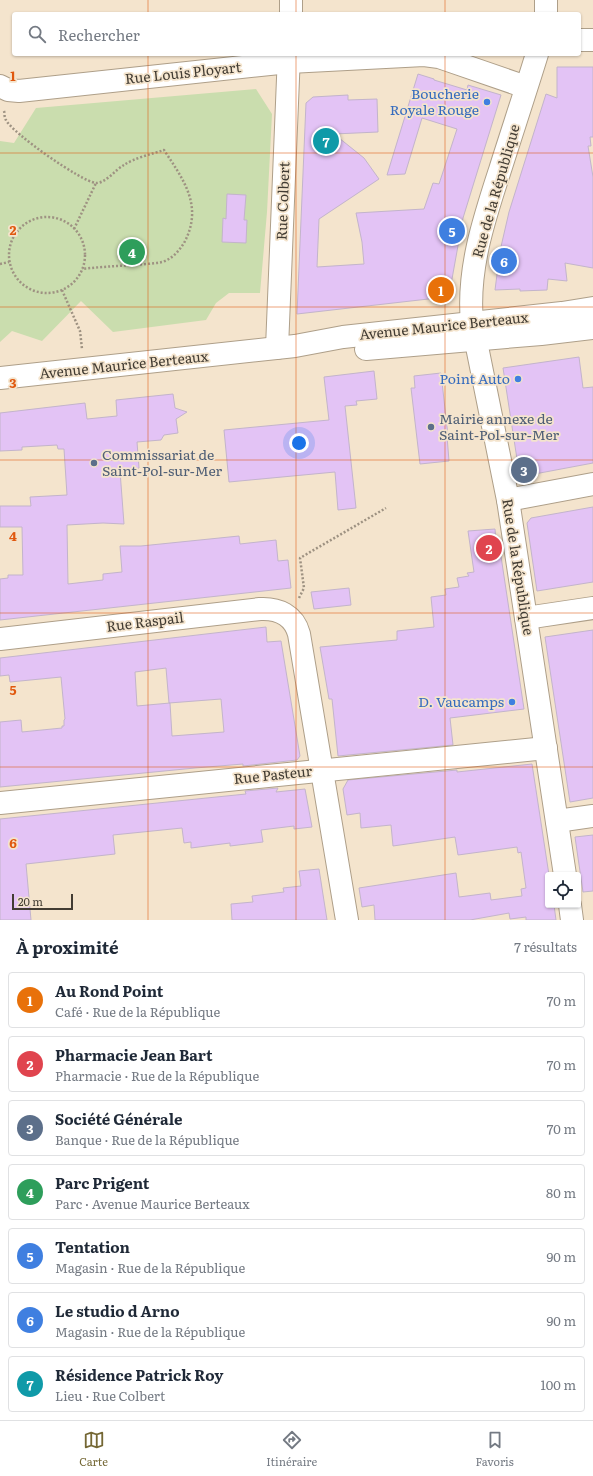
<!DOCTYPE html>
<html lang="fr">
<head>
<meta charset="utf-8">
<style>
	:root { --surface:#fff; --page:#f2f2f3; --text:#1f2937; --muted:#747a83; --line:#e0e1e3; --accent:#746734 }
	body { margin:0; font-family:Literata,serif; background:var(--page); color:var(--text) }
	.controls { position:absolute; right:12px; bottom:12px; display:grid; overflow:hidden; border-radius:4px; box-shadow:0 1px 3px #0004 }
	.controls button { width:36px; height:36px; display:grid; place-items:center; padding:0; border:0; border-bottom:1px solid var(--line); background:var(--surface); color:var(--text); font:20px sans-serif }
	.scale { position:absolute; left:12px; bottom:10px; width:61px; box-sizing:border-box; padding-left:4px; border:2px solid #423c33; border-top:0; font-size:11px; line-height:14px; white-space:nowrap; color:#423c33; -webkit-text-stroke:3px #f4e4cd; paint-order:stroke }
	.you { position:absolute; left:299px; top:443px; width:14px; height:14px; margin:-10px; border:3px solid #fff; border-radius:50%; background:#1a73e8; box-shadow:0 0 0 6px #1a73e833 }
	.badge { display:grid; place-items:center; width:26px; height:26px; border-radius:50%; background:var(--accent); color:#fff; font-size:13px; font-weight:700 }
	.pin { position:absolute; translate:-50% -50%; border:2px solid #fff; box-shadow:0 1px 4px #0006 }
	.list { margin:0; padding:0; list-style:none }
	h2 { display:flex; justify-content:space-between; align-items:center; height:52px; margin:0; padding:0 16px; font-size:17px }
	h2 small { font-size:13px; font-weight:400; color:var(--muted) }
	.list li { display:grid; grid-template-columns:26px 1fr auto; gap:12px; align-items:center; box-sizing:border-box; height:56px; margin:0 8px 8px; padding:0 8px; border:1px solid var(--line); border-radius:4px }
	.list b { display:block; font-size:15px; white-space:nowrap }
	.list p { margin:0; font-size:13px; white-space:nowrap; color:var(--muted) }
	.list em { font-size:13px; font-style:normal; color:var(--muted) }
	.icon { flex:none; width:22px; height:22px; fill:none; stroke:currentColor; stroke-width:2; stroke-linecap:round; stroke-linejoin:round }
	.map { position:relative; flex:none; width:593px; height:920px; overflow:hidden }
	.search { position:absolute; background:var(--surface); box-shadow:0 1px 3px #0004; left:12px; right:12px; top:12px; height:44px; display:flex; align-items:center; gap:10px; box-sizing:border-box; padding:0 14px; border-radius:4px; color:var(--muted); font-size:15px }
	.sheet { height:500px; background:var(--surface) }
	nav { display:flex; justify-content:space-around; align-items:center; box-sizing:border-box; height:56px; border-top:1px solid var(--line); background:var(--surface); font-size:11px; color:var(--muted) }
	nav a { display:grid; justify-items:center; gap:2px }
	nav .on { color:var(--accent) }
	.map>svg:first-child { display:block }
	.green { fill:#caddae }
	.building { fill:#e3c3f5; stroke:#c3b4cb; fill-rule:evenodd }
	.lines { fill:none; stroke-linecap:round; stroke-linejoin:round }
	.minor-casing { stroke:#ae9f89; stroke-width:24 }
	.tertiary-casing { stroke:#ae9f89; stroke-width:24 }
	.path { stroke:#9e9282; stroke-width:2.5; stroke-dasharray:2 2; stroke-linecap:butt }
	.minor { stroke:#fff; stroke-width:22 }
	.tertiary { stroke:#fff; stroke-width:22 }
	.grid { fill:none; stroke:#e0580e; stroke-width:1; stroke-opacity:0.55 }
	.shop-dot { fill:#3f7fe0; stroke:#f4e4cd; stroke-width:1.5 }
	.service-dot { fill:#5c6f8a; stroke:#f4e4cd; stroke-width:1.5 }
	.labels { text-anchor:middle; stroke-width:3.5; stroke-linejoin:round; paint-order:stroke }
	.street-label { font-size:14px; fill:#423c33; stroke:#f4e4cd }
	.shop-label { font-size:14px; fill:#366cbe; stroke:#f4e4cd; text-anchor:end }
	.service-label { font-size:14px; fill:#4e5e75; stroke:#f4e4cd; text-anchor:start }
	.grid-label { font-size:13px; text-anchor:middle; font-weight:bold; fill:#e0580e; stroke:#f4e4cd; stroke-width:3.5; stroke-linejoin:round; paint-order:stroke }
</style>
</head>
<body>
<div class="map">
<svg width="593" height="920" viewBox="0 0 593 920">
	<rect width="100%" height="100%" fill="#f4e4cd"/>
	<!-- green -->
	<path class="green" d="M256 89 272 114 267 212 260 293H229L216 303 206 320 113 332 81 301 42 341 12 331 0 342V141L14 143 36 108Z"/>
	<!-- building -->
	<g class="building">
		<path d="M557 67H593V137H590L591 146H588L593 177V268L565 263 567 281 548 279 547 290 520 291V289L495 290 500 251 509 212 524 164 546 94 557 98Z"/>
		<path d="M418 74 434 79V80L467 90 468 85 501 95 463 218 450 290 445 296 437 298 297 314 306 103 313 97 348 95V100L377 99 378 132 334 134 364 158 379 179 319 219 317 267 364 264 362 242 356 213 424 209 433 183 439 184 457 129 422 118 405 174 387 175Z"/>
		<path d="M227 194 246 195 244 220H247L246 243 222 242 223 218 226 219Z"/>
		<path d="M579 357 583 388 593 387V463L524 476 519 472 503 368Z"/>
		<path d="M374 371 377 399 356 401 357 405 345 406 356 508 338 510 335 472 229 482 224 430 329 420 324 377Z"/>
		<path d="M441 373 448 436H447L449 461 420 464 411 388H415L414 376Z"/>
		<path d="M173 394 175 408 187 412 176 419 178 433 164 435 161 440 137 442 139 468 120 471 124 524 103 523 67 525 68 584 103 580V574L122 572 120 546H141L239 536 240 544 276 540 278 561 288 560 291 588 0 620V579L8 578V575H23L22 527H0V506H31L30 497 67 495 64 449H58L57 445 22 447V450L0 451V413L85 403 87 419 117 416 116 400Z"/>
		<path d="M593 507V582L537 591 527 523 531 518Z"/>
		<path d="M495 529 496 543H499L524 709 450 718 453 745 338 756 332 699H329L320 647 397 640V631L434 627 431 597 446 595 445 589 459 587 457 578 469 576 467 573 474 572 468 531Z"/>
		<path d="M349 588 351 605 314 609 311 592Z"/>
		<path d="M266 627 267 642 281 641 300 756 297 760 243 766V764L195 768 0 787V722L21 720 22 732 62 728V726H64V720L65 719 61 677 10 682 9 675 0 676V658ZM166 668 169 703 221 699 224 732 172 736 170 703 137 706 135 672Z"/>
		<path d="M593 630V798L570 802 545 637Z"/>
		<path d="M532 764 549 875H548V905H554L556 920H526V917L510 919 509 913 470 920H375L374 905 362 907 359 888 456 873 459 897 490 893 491 900 522 896 521 889 526 888 521 852 518 853 517 847 458 855 455 837 393 846 391 825 361 828 360 813 347 815 343 789 348 780 457 770V772Z"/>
		<path d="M278 788 276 792 305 789 312 827 294 829V826L261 830 263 842 230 846V843L191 848V842L184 843 182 828 113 835 115 854 26 864 31 920H0V819L246 794 245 791Z"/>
		<path d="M593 835V891L583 892 575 837Z"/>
		<path d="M319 869 327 920H232L231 904 253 902 252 896 284 892 283 888 301 886 299 871Z"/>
	</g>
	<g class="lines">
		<!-- minor casing -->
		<g class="minor-casing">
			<g id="minor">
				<path d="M291 14V0"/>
				<path d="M579 40H593"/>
				<path d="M0 86 8 90 19 91 289 62 424 55 439 57 526 87"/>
				<path d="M277 348 289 54"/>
				<path d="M508 500 593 484"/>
				<path d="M526 618 593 608"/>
				<path d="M0 639 260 609C278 608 294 615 299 634L347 920"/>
				<path d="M0 803 546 748"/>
				<path d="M557 821 593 816"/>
			</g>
		</g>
		<!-- tertiary casing -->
		<g class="tertiary-casing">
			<g id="tertiary">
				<path d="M546 14V0"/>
				<path d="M537 54C525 93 512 132 500 170 484 219 467 270 472 322L508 500 565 875"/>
				<path d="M366 349 541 334 593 328"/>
				<path d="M0 378 295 346 343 337 562 313 593 308"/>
				<path d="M570 905 572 920"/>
			</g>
		</g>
		<!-- path -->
		<g class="path">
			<path d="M4 111C5 114 4 118 6 120 12 133 82 182 96 183 106 183 115 170 124 165 134 158 152 154 164 150 183 179 204 206 184 243 179 251 172 259 162 262 153 264 143 264 134 265 116 266 99 267 82 269"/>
			<circle cx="47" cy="255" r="38"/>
			<path d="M74 229 96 183"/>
			<path d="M0 264 9 262"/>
			<path d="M62 290 80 331 82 349"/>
			<path d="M299 598 304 588 300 558 386 508"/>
		</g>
		<!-- minor -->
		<use href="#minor" class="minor"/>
		<!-- tertiary -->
		<use href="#tertiary" class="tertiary"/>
	</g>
	<!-- grid -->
	<path class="grid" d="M148 0V14M296 0V14M445 0V14M148 54V920M296 54V920M445 54V920M0 153H593M0 307H593M0 460H593M0 613H593M0 767H593"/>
	<!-- markers -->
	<g class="shop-dot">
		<circle cx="487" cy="102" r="4"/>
		<circle cx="518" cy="379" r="4"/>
		<circle cx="512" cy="702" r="4"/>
	</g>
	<g class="service-dot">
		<circle cx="431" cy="427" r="4"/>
		<circle cx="94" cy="463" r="4"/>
	</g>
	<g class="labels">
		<!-- street labels -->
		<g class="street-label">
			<text transform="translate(183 73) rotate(-6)" y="5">Rue Louis Ployart</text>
			<text transform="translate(496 191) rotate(-74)" y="5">Rue de la République</text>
			<text transform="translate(283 201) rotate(-88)" y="5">Rue Colbert</text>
			<text transform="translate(444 326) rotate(-6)" y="5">Avenue Maurice Berteaux</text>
			<text transform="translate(124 365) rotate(-6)" y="5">Avenue Maurice Berteaux</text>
			<text transform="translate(518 567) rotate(81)" y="5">Rue de la République</text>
			<text transform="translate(145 622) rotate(-7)" y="5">Rue Raspail</text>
			<text transform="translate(273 775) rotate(-6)" y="5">Rue Pasteur</text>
		</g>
		<!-- shop labels -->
		<g class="shop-label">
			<text x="479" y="99">Boucherie<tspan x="479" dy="16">Royale Rouge</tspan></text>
			<text x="510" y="384">Point Auto</text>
			<text x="504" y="707">D. Vaucamps</text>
		</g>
		<!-- service labels -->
		<g class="service-label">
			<text x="439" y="424">Mairie annexe de<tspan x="439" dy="16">Saint-Pol-sur-Mer</tspan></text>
			<text x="102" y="460">Commissariat de<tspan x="102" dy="16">Saint-Pol-sur-Mer</tspan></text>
		</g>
	</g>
	<g class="grid-label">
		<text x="13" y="81">1</text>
		<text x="13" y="235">2</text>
		<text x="13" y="388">3</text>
		<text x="13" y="541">4</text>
		<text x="13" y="695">5</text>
		<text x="13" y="848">6</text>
	</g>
</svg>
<div class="controls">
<button><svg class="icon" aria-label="locate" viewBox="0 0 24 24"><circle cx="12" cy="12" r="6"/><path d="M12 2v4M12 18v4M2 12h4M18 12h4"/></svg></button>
</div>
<div class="scale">20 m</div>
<div class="you"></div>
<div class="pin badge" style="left:441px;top:290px;background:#e8710a">1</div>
<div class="pin badge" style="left:489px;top:548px;background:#e0444e">2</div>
<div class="pin badge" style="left:524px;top:470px;background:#5c6f8a">3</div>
<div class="pin badge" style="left:132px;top:252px;background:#2e9e5b">4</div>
<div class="pin badge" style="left:452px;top:231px;background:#3f7fe0">5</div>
<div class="pin badge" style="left:504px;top:261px;background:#3f7fe0">6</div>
<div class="pin badge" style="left:326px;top:141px;background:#0f9aa8">7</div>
<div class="search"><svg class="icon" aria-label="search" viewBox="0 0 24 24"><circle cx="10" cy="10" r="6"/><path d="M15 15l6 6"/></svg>Rechercher</div>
</div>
<section class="sheet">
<h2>À proximité<small>7 résultats</small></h2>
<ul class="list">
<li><span class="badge" style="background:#e8710a">1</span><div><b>Au Rond Point</b><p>Café · Rue de la République</p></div><em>70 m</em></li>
<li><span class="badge" style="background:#e0444e">2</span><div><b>Pharmacie Jean Bart</b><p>Pharmacie · Rue de la République</p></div><em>70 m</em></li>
<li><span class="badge" style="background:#5c6f8a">3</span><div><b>Société Générale</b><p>Banque · Rue de la République</p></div><em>70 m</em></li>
<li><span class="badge" style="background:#2e9e5b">4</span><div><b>Parc Prigent</b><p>Parc · Avenue Maurice Berteaux</p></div><em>80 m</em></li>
<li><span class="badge" style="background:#3f7fe0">5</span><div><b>Tentation</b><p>Magasin · Rue de la République</p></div><em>90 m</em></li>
<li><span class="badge" style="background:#3f7fe0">6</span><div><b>Le studio d Arno</b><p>Magasin · Rue de la République</p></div><em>90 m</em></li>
<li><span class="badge" style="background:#0f9aa8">7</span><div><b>Résidence Patrick Roy</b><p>Lieu · Rue Colbert</p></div><em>100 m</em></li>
</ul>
</section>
<nav>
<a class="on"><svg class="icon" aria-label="map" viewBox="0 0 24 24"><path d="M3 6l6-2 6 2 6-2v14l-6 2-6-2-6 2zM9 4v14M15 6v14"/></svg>Carte</a>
<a><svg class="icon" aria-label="directions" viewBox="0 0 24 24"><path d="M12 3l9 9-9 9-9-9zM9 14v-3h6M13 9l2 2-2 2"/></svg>Itinéraire</a>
<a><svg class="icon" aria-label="saved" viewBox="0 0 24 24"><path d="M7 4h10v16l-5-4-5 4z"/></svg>Favoris</a>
</nav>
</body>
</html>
